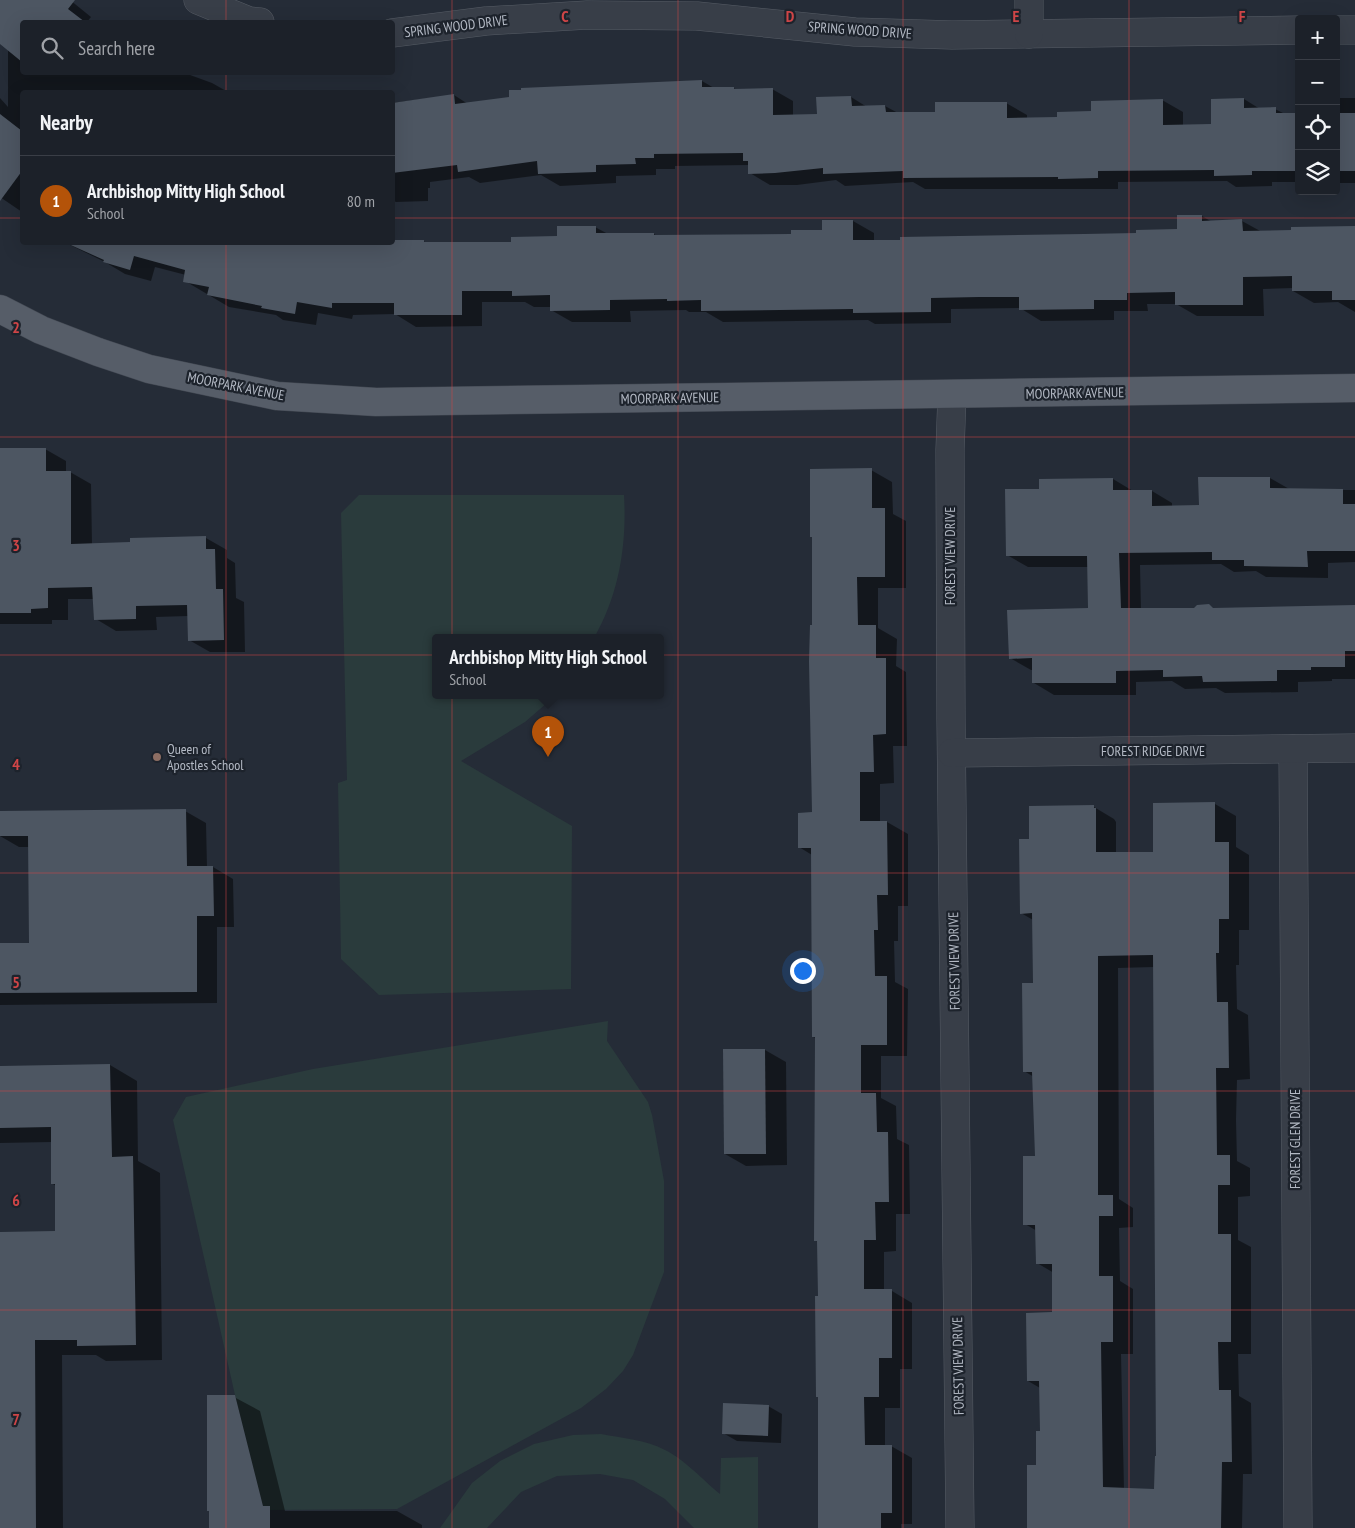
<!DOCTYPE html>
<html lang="en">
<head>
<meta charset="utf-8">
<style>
	:root { --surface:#1c2129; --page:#292e35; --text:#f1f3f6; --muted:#a0a3a8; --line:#3a3e46; --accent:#b45309 }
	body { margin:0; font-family:"PT Sans Narrow",sans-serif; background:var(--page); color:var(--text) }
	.controls { position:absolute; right:15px; top:15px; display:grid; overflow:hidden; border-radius:5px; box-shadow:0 5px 20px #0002 }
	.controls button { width:45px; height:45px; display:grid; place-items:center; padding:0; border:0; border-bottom:1px solid var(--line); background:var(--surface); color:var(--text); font:25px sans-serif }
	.you { position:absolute; left:802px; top:970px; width:18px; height:18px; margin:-12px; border:4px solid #fff; border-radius:50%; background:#1a73e8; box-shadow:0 0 0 8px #1a73e833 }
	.badge { display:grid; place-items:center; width:32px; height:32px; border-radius:50%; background:var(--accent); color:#fff; font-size:16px; font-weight:700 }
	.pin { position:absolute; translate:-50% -41px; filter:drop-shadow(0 1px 2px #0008) }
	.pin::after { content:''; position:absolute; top:26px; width:18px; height:15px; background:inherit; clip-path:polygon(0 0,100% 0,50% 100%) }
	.popup { position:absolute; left:432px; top:634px; width:232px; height:65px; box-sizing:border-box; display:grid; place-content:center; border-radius:5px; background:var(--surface); filter:drop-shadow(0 1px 4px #0005); font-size:16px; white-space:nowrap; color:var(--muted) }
	.popup b { font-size:19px; color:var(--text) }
	.popup::after { content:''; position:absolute; left:50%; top:100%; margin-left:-10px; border:10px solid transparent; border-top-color:var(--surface) }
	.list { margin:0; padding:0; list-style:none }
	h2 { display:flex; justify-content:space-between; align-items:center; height:65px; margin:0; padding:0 20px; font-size:21px }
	h2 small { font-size:16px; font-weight:400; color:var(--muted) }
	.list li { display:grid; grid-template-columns:32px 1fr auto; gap:15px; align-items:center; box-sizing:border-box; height:90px; padding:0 20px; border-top:1px solid var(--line) }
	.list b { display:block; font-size:19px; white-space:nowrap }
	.list p { margin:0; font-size:16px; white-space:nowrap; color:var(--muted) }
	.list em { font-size:16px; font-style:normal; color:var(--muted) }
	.icon { flex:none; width:28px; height:28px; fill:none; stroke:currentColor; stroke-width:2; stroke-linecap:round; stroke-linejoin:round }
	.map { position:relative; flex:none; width:1355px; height:1528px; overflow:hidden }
	.search { position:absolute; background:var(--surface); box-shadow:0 5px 20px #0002; left:20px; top:20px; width:375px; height:55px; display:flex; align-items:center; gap:12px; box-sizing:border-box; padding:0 18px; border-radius:5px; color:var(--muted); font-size:19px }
	.panel { position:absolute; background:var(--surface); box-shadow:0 5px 20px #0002; left:20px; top:90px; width:375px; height:155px; border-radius:5px }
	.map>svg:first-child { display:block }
	.green { fill:#2a3b3c }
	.shadow { fill:#0007; fill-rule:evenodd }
	.building { fill:#4d5662; fill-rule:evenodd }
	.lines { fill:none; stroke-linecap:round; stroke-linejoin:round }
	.minor-casing { stroke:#565c65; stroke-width:29 }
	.major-casing { stroke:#414751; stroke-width:29 }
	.minor { stroke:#383e48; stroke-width:28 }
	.major { stroke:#565d68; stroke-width:28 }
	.grid { fill:none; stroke:#cf4547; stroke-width:1; stroke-opacity:0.55 }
	.education-dot { fill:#8d6e63; stroke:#1d232c; stroke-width:2 }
	.labels { text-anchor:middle; stroke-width:4.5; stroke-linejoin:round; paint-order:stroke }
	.street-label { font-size:14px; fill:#b3b9c4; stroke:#1d232c }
	.poi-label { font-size:14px; fill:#b3b9c4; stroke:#1d232c; text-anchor:start }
	.grid-label { font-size:16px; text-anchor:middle; font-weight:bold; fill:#cf4547; stroke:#1d232c; stroke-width:4.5; stroke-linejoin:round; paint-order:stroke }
</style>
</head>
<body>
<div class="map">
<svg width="1355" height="1528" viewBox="0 0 1355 1528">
	<rect width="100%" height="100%" fill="#252c37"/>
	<!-- green -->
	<g class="green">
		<path d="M359 495H624C627 545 619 594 594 638H436V696H555L525 722 461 761 572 826 571 989 379 995 341 959 338 783 347 780 341 513Z"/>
		<path d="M608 1021 607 1041 648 1102 652 1115 664 1181V1272L633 1355 623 1371 606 1389 581 1408 397 1509 270 1510V1506H263L235 1395 173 1120 186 1097 313 1069Z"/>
		<path d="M601 1434C622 1438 646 1440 665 1450 684 1459 704 1481 720 1494L721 1458 758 1457V1528H694L665 1499 633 1480 600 1474 557 1476 521 1492 487 1528H440L472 1483 500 1461 534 1444 573 1435Z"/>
	</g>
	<!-- shadow -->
	<g class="shadow">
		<path d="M0 0H70L91 17 87 22H88H22V72H182L212 83 228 92H22V212L0 197V98L8 107V49L0 42Z"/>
		<path d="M702 81 714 88H733L737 90 772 89 793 101V115H818L851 97 867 107 885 106 898 113H936L1006 103 1027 115V119H1058L1162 100 1183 112V126H1212L1244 99 1260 109H1275L1285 114H1299V182H1272V186L1236 187 1227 181 1118 182V189H925L913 182 845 186 836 180 797 185H770L750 173 749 165 675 166V169H656V175L616 176V183L560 186 541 175 480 183 469 177 430 182V188H428V201L396 202 392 200V103L454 95 468 104 510 98 522 89Z"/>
		<rect x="1336" y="98" width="19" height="85"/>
		<path d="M1202 216 1212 222 1242 221 1262 232 1355 228V312L1338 302 1314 303 1293 291V288L1263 289 1264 316H1197L1176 304H1147L1148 311H1114V320L1041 321 1020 308 951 309V323L875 324 868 320 723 322 706 312H689L686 310 630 311 631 322H572L551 310V307H534L525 302H482V326L416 327 395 314 353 315 352 319 318 313 316 325 283 320 276 315 229 307 185 281 186 275 155 267 151 281 125 274 105 262 64 242H392L423 241 427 243H512L558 237 595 227 608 234H654L658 237 792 235 823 231 853 221 874 233V241L1137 234 1179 231Z"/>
		<path d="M0 449H45L66 461V472H70L91 484 92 544H131V540L206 538 227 550V558L235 563 236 598 244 602 245 652H210L189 640 188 616 156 617 157 630 116 631 96 619 94 599H68V620H52V624H0Z"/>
		<path d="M871 470 892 482 893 514 906 521V588H878V628L897 639 896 666 906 672 907 746H893L894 783 880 784V822H887L908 834V906H898V941H894L895 982 908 989 907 1056H881V1098L896 1106 897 1139 909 1145 910 1214H896V1251L884 1252V1291H892L912 1303V1369H900V1408H885V1446H891L912 1458V1524H901V1528H819L818 1242 815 1240 816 1038 813 1037 812 855 799 847 813 813V538L811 536Z"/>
		<path d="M1270 478 1291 490H1355V562L1328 563V578L1266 577 1256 571 1234 572 1221 564 1140 565 1141 610 1355 606V679H1332V681L1298 682V692L1225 693 1216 688 1185 689 1172 681 1136 682V695H1054L1034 683 1033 670H1031L1010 658 1090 609 1089 567H1028L1007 555 1040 490 1113 479 1133 491H1152L1172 503V507H1200Z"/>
		<path d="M1154 804H1215L1236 816V847L1249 855V930H1239V965H1236L1237 1009 1248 1015 1250 1079 1237 1080 1236 1120 1237 1161 1250 1168V1196L1238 1197V1240L1251 1247V1354H1238L1239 1396 1251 1403 1252 1474H1243L1242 1528H1028L1041 1433 1040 1388 1028 1381 1054 1314V1273L1037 1263V1231L1025 1224 1037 1157 1034 1077 1024 1071 1034 985 1033 920 1021 913 1030 841 1094 807 1114 819 1116 822V854H1154ZM1154 967 1158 1457 1156 1491 1124 1489 1121 1354H1133V1289L1120 1281 1119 1228 1133 1227V1208L1119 1199 1118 968Z"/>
		<path d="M185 811 206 823 207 867H213L233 879 234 927H217V1003L0 1005V944H31L30 847H19L0 836V812Z"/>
		<path d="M724 1050H765L786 1062 787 1165 746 1166 725 1154Z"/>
		<path d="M110 1065 137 1081 138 1161 160 1173 162 1360 106 1361 96 1355H62L63 1528H0V1233H56V1186L53 1184 52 1142 0 1143V1067Z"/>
		<path d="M234 1397 260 1411 285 1511H397L422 1525V1528H210Z"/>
		<path d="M768 1406 782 1414 781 1443 737 1441 723 1433Z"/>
	</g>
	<!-- building -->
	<g class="building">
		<path d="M0 0H75L68 9 85 22H22V62L0 44Z"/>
		<path d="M702 80V87H734V89L773 88V115L817 114 816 97 851 96 852 106 885 105 886 112H935V102H1007V118L1057 117V112L1091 111V101L1163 99V125L1211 124V99L1244 98V108L1276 107V113H1299V171H1252V175L1214 176V170L1098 171V178L1058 179V177L903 178V171L823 174V168L775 173 748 174V161H743V153L654 154V158H635L636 164 596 165V172L538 174 537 161 458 172 457 165 392 173V103L454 94 455 104 509 97V90H521V88Z"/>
		<rect x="1336" y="113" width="19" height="58"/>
		<path d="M0 114 22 131V171L0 201Z"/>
		<path d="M1177 215H1202V221L1242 219 1243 231 1291 230V227L1355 226V300H1332V291H1292V276L1243 277V305H1175V292L1127 293V300H1094V309L1019 310V297H979L931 298V312L853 313V309L701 311V300L667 301V299L610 300V310L550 311V295L512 296V291H462V315H394V303H332V308L297 302 295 314 261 308 262 306 207 295 209 287 183 282 185 270 134 256 130 270 103 262 104 260 64 242H392V240H424V242H511V237L557 236V226H596V233H654V235L791 234V230H822V220H853V240H900V237L1084 234 1136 233V230L1177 229Z"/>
		<path d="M0 448H46V471H71V544L130 542V538L206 536V549H215L216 589H223L224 640 188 641 187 605 136 606V619L94 620 92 587 48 588V608L31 609V613H0Z"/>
		<path d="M872 468V508H885V577H857L858 625H876V658H886V734L873 735 874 772H860V821H887L888 895H877L878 930H874L875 976H887V1045H861V1093H876L877 1132H888L889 1202H875L876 1240H864V1289H892V1358H879V1397H864L865 1445H892V1513H881V1528H818V1397H816L815 1296H818L817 1241H814L815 1037H812L811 848H798V813L812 812 809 661 810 625H812V537H810V469Z"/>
		<path d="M1198 477H1270V488L1343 489V504H1355V551H1307L1308 567 1244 566V560H1212V552L1119 553 1121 608H1194L1197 605 1209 604 1213 608 1355 605V651H1345V667H1311V670H1277V681L1203 682 1202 676 1163 677V670L1116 671V683H1032V658L1009 659 1007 610 1088 608 1087 556H1006L1005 489H1039V479L1113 478V490H1152V506L1199 505Z"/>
		<path d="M1215 802V842H1229V919H1219V953H1216L1217 1002H1228L1229 1068H1216L1217 1155H1230V1185H1218V1234H1231V1342H1218L1219 1390H1231L1232 1462H1222L1221 1528H1027V1465H1036V1431H1040L1039 1381H1027L1026 1313 1052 1312V1264H1036L1035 1225H1023V1156H1035L1032 1072H1023L1022 983H1033L1032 913 1020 914 1019 839H1029V806L1094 805V808H1096V852H1153V803ZM1153 955 1156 1456H1155L1154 1489 1103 1487 1101 1342H1113V1276H1099V1216H1113V1195H1098V956Z"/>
		<path d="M186 809 187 866H213L214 916H197V992L0 993V943H29L28 836H0V811Z"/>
		<path d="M723 1049H765L766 1154H724Z"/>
		<path d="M110 1064 112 1157 133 1156 136 1345 77 1346V1340H35L36 1528H0V1232L55 1231V1184H51V1127L0 1128V1066Z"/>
		<path d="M207 1395H235L263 1506H270V1528H209V1511H207Z"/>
		<path d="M723 1403 769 1405 768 1436 722 1434Z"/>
	</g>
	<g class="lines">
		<!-- minor casing -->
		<g class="minor-casing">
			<g id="minor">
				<path d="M198 0 249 21 260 22"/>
				<path d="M1336 30H1355"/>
				<path d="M392 33 486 21 587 15 697 16 855 32 952 35 1299 30"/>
				<path d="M1029 34V0"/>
				<path d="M952 395 950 450 951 719 960 1528"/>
				<path d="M1293 749 1298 1528"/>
				<path d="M952 753 1355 748"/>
			</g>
		</g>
		<!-- major casing -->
		<g class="major-casing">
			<path id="major" d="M0 309 41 330 98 352 149 369 277 396 376 402 1355 388"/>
		</g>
		<!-- minor -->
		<use href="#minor" class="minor"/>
		<!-- major -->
		<use href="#major" class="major"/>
	</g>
	<!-- grid -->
	<path class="grid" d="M226 0V22M452 0V1528M678 0V1528M903 0V1528M1129 0V1528M226 72V92M0 218H22M392 218H1355M226 242V1528M0 437H1355M0 655H1355M0 873H1355M0 1091H1355M0 1310H1355"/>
	<!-- markers -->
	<circle class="education-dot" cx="157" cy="757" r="5"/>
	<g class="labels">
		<!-- street labels -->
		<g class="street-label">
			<text transform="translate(456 26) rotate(-7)" y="5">SPRING WOOD DRIVE</text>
			<text transform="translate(860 30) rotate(4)" y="5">SPRING WOOD DRIVE</text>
			<text transform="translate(236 386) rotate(11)" y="5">MOORPARK AVENUE</text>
			<text transform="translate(1075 393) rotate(-1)" y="5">MOORPARK AVENUE</text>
			<text transform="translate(670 398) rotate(-1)" y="5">MOORPARK AVENUE</text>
			<text transform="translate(950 556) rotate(-90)" y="5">FOREST VIEW DRIVE</text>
			<text x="1153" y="756">FOREST RIDGE DRIVE</text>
			<text transform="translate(954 961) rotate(-91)" y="5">FOREST VIEW DRIVE</text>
			<text transform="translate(1295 1139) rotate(-90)" y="5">FOREST GLEN DRIVE</text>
			<text transform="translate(958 1366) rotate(-91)" y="5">FOREST VIEW DRIVE</text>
		</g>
		<!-- poi labels -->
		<g class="poi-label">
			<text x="167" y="754">Queen of<tspan x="167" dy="16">Apostles School</tspan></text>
		</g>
	</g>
	<g class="grid-label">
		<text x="565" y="22">C</text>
		<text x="790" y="22">D</text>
		<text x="1016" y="22">E</text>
		<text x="1242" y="22">F</text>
		<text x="16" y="333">2</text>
		<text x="16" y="551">3</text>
		<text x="16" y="770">4</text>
		<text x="16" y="988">5</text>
		<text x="16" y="1206">6</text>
		<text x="16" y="1425">7</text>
	</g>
</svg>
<div class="controls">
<button>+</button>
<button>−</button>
<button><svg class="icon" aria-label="locate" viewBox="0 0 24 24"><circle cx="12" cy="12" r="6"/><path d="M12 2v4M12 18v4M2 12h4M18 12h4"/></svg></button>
<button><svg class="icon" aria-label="layers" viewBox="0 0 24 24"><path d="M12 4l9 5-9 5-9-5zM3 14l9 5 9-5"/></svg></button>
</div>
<div class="you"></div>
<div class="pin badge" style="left:548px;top:757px">1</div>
<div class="popup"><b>Archbishop Mitty High School</b>School</div>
<div class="search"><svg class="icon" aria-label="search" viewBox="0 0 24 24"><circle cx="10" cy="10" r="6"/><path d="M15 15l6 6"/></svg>Search here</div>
<section class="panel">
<h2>Nearby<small></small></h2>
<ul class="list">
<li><span class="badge">1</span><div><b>Archbishop Mitty High School</b><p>School</p></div><em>80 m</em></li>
</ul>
</section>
</div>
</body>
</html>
